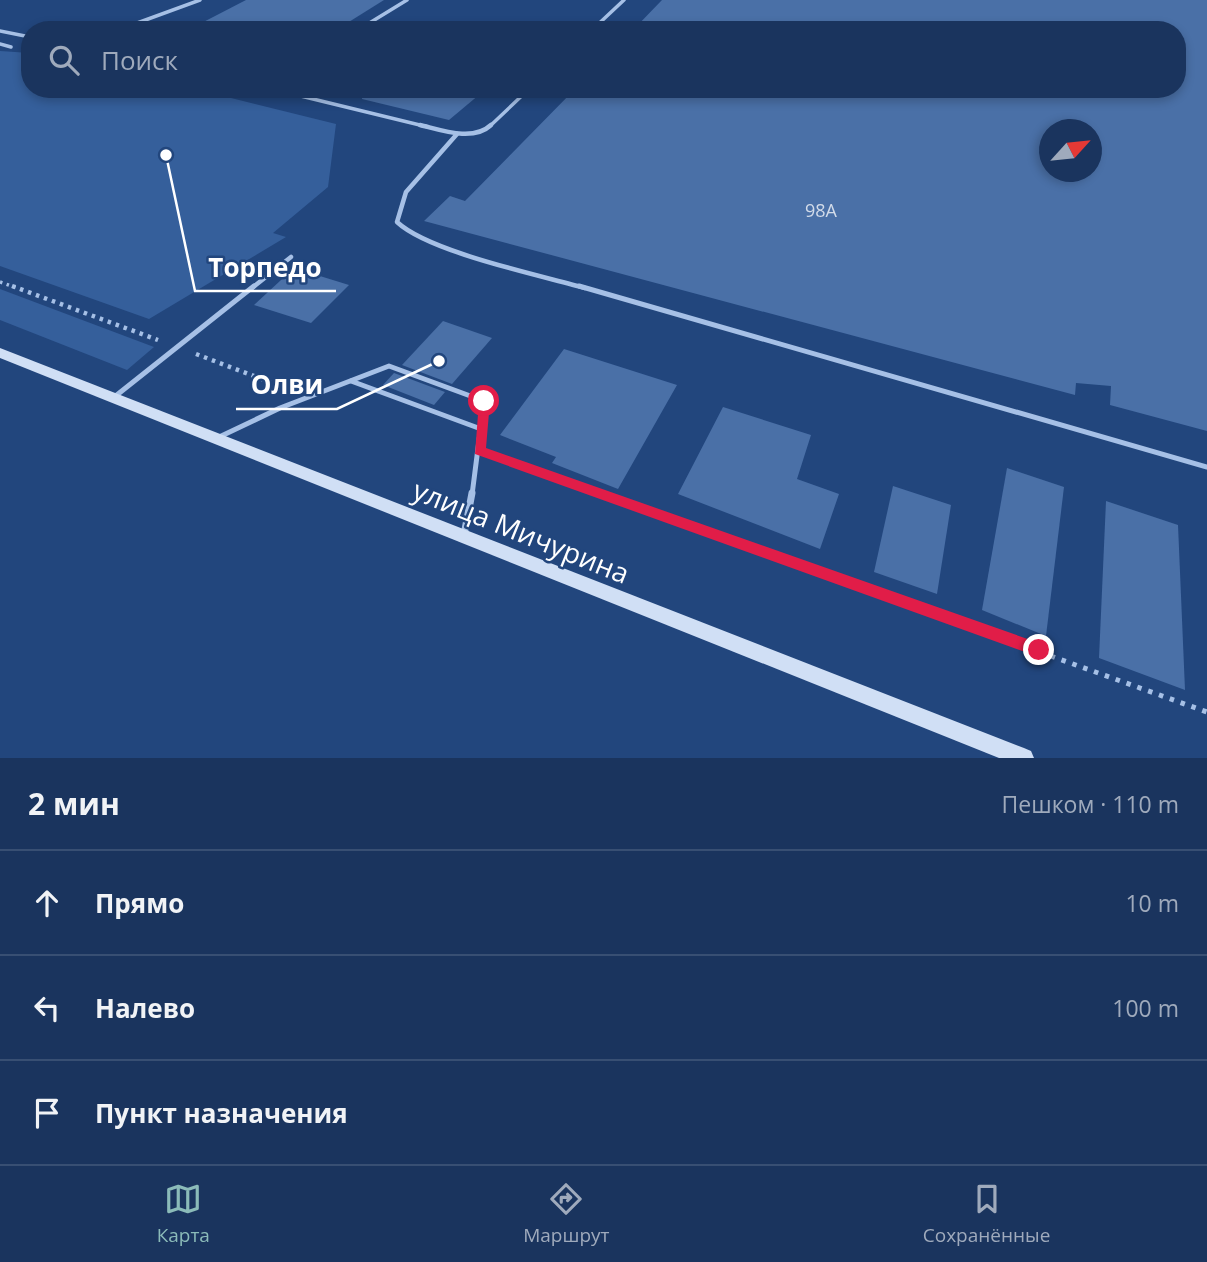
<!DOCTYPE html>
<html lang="ru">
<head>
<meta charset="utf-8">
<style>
	:root { --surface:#1a345e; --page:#233c64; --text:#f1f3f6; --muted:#9faabc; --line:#384f73; --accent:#8bbbb9 }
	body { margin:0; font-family:"Open Sans",sans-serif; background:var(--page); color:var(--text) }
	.compass { position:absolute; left:1039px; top:119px; width:63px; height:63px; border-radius:50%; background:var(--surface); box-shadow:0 4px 10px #0003; rotate:63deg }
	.stop { position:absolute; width:21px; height:21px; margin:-16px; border:5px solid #e11d48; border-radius:50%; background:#fff }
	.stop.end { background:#e11d48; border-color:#fff; box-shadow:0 2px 7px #0008 }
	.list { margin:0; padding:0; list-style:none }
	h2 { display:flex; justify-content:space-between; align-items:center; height:91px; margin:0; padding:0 28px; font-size:30px }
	h2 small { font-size:23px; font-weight:400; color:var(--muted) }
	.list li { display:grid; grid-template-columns:46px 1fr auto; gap:21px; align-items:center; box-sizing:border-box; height:105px; padding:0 28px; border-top:2px solid var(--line) }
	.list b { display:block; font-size:26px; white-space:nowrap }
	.list em { font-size:23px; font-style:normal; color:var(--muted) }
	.icon { flex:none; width:38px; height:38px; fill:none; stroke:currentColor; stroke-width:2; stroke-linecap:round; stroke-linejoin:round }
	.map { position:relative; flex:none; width:1207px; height:758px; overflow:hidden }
	.search { position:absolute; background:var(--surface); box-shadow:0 4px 10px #0003; left:21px; right:21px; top:21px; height:77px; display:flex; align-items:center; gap:18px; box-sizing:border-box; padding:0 24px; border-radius:28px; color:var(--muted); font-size:26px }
	.sheet { height:406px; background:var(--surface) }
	nav { display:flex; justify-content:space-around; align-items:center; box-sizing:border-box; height:98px; border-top:2px solid var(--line); background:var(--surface); font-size:19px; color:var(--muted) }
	nav a { display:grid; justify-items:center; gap:4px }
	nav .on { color:var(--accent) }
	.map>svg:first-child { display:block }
	.green { fill:#355f9b }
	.building { fill:#4a70a7; fill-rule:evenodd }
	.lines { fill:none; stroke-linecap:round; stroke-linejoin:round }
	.path-far2 { stroke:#a6c0e6; stroke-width:3.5; stroke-dasharray:2.5 4.5; stroke-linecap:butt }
	.path-far1 { stroke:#a6c0e6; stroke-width:4.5; stroke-dasharray:3.5 5; stroke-linecap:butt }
	.path { stroke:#a6c0e6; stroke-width:5; stroke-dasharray:4.5 7; stroke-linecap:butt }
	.lane-far3 { stroke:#a6c0e6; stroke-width:3.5 }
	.lane-far2 { stroke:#a6c0e6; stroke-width:4.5 }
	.lane-far1 { stroke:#a6c0e6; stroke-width:5 }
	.lane { stroke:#a6c0e6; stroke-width:7 }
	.secondary { fill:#d0dff5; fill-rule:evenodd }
	.route { fill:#e11d48 }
	.labels { text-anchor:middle; stroke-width:5; stroke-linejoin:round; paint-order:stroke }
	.far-number-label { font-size:18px; fill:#d2dbe9 }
	.near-street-label { font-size:28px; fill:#fff; stroke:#22467d }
	.leader { fill:none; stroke:#fff; stroke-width:2.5 }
	.callout-dot { fill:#fff; stroke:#22467d; stroke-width:2.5 }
	.callout-label { font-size:26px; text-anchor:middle; font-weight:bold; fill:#fff; stroke:#22467d; stroke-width:5; stroke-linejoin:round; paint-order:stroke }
</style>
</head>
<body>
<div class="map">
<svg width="1207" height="758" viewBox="0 0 1207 758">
	<rect width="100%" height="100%" fill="#22467d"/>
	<!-- green -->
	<g class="green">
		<path d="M0 51 30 53V89H195L336 124 328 187 273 233 286 237 149 319 0 266Z"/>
		<path d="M0 289 154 347 127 370 0 320Z"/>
	</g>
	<!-- building -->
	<g class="building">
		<path d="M246 0H384L336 30H188Z"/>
		<path d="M662 0H1207V431L1110 405 1111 386 1076 383 1075 395 424 221 450 196 465 201 575 89H1177V30H633ZM1049 130H1091V172H1049Z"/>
		<path d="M363 89H486L449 120 362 99Z"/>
		<path d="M294 268 349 285 311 323 254 305Z"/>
		<path d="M443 321 492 338 452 384 402 365Z"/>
		<path d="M564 349 677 385 618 489 552 463 556 457 500 435Z"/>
		<path d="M394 373 445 392 434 405 383 385Z"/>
		<path d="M723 407 811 435 797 479 839 494 820 549 678 494Z"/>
		<path d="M1007 468 1064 487 1046 636 982 610Z"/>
		<path d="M893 486 951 505 937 594 874 572Z"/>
		<path d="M1106 501 1178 525 1185 690 1099 658Z"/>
	</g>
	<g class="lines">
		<!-- path-far2 -->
		<path class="path-far2" d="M0 282 17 288"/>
		<!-- path-far1 -->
		<g class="path-far1">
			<path d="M12 286 158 340"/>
			<path d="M196 354 283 387"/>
			<path d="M493 456 601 495"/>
		</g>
		<!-- path -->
		<path class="path" d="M596 493 1207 712"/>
		<!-- lane-far3 -->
		<g class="lane-far3">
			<path d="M118 30 200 0"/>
			<path d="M358 30 407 0"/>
			<path d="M592 30 624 0"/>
			<path d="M0 31 30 37"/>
			<path d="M0 44 11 47"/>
			<path d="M272 89 428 127"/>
			<path d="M489 127 529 89"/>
		</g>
		<!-- lane-far2 -->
		<g class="lane-far2">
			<path d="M420 125C441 130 473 142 491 125"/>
			<path d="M457 134 406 192 397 222C429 252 539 275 585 288"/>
			<path d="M252 288 291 257"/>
		</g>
		<!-- lane-far1 -->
		<g class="lane-far1">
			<path d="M579 286 1207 467"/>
			<path d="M351 381 481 429"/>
			<path d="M113 398 254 286"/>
			<path d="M217 438 280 408 389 366 484 401 472 495"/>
		</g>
		<!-- lane -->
		<path class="lane" d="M464 535 472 493"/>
		<!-- secondary -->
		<path class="secondary" d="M0 348 1024 748 1031 751 1034 758H999L0 358Z"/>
	</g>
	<!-- route -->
	<path class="route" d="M484 397 490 401 486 448 1039 643 1044 645 1046 650 1044 655 1039 657 475 454 479 401Z"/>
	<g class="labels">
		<!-- far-number labels -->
		<g class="far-number-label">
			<text x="821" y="217">98А</text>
		</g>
		<!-- near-street labels -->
		<g class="near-street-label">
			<text transform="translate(521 532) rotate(22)" y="10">улица Мичурина</text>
		</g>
	</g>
	<!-- callouts -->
	<path class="leader" d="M166 155L195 291H336M439 361L337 409H236"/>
	<g class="callout-dot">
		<circle cx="166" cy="155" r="7"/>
		<circle cx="439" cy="361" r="7"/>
	</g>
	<g class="callout-label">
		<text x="265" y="277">Торпедо</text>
		<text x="287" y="394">Олви</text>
	</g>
</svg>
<svg class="compass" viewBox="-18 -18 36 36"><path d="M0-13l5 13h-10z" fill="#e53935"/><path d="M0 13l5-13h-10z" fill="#9faabc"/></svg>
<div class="stop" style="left:484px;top:401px"></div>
<div class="stop end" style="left:1039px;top:650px"></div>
<div class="search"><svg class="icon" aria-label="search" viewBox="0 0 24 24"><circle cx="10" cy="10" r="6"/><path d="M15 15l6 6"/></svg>Поиск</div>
</div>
<section class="sheet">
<h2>2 мин<small>Пешком · 110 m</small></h2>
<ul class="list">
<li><svg class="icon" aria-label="ahead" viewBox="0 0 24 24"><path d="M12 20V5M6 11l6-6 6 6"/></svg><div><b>Прямо</b></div><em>10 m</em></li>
<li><svg class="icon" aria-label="left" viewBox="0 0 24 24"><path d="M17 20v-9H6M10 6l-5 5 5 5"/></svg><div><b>Налево</b></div><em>100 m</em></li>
<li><svg class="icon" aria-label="arrive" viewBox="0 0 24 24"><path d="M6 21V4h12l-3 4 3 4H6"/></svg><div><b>Пункт назначения</b></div></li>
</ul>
</section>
<nav>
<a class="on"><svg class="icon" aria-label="map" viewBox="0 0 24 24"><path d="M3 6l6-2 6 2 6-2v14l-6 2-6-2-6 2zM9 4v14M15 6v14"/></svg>Карта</a>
<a><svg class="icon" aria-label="directions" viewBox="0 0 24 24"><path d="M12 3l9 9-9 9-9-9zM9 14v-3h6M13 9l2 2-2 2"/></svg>Маршрут</a>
<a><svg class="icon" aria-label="saved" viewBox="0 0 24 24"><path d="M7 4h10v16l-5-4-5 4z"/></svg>Сохранённые</a>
</nav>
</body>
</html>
